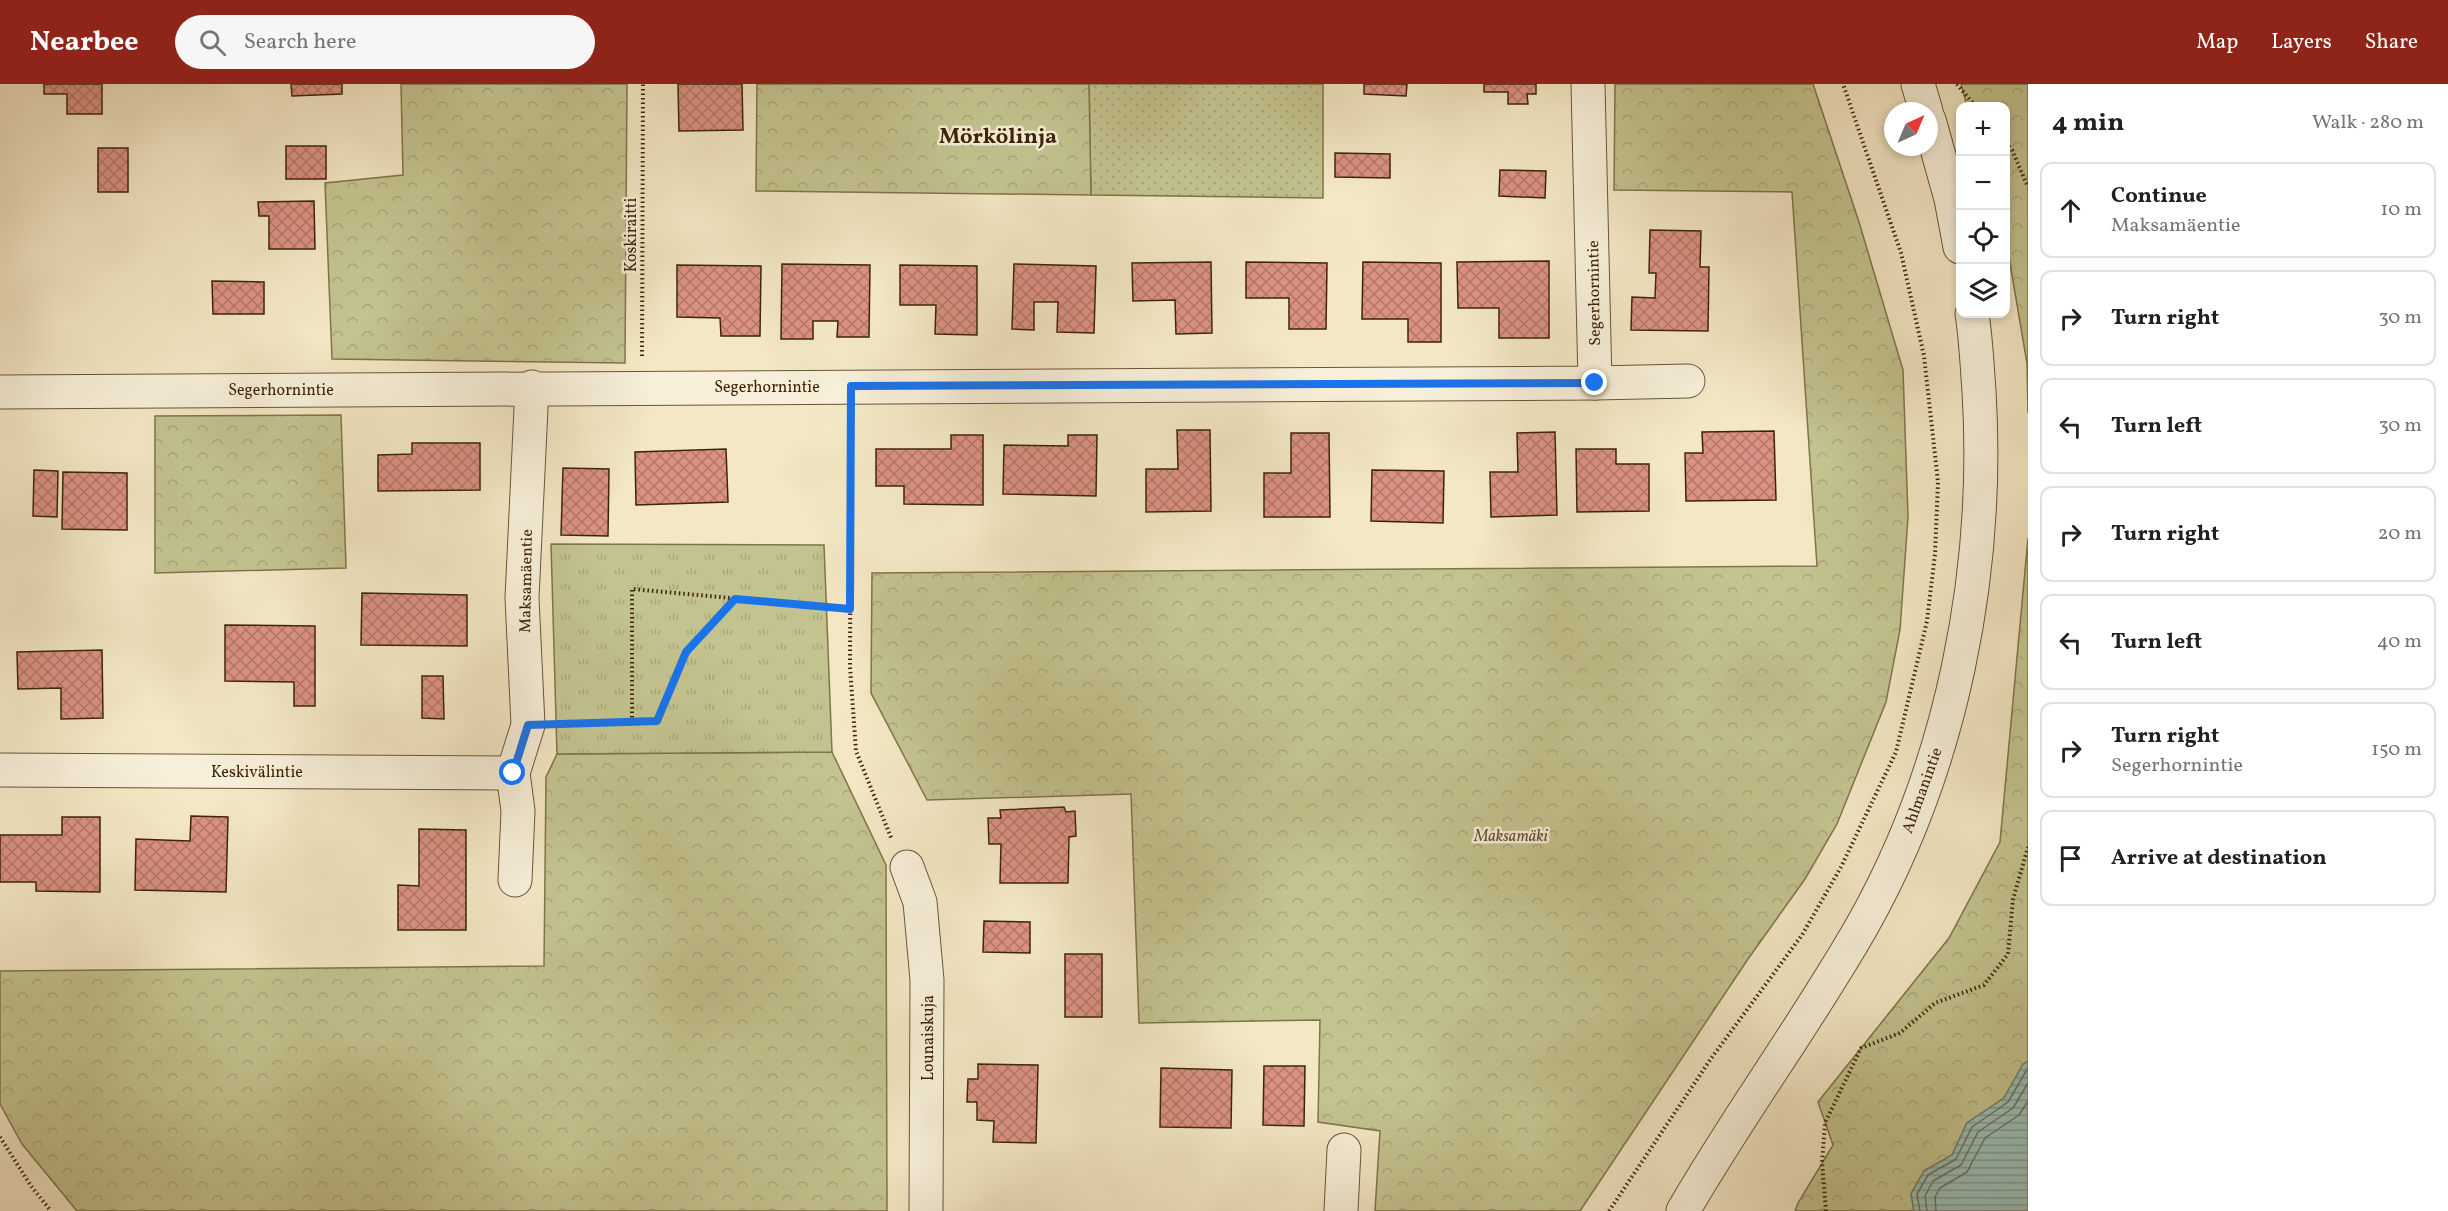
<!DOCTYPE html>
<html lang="en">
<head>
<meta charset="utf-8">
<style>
	:root { --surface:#fff; --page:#f6f6f6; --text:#202124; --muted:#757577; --line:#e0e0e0; --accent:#8f2418 }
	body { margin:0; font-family:Vollkorn,serif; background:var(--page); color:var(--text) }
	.controls { position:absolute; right:18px; top:18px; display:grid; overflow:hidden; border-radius:12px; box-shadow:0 3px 9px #0003 }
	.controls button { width:54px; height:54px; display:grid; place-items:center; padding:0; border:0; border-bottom:2px solid var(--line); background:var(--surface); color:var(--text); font:30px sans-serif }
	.compass { position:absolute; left:1884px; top:18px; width:54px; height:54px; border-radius:50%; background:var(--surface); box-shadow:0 3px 9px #0003; rotate:44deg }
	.stop { position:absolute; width:18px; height:18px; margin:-14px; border:4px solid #1a73e8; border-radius:50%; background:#fff }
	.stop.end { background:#1a73e8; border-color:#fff; box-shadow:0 2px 6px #0008 }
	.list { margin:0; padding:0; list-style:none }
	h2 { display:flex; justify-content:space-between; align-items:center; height:78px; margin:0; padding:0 24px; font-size:26px }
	h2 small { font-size:20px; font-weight:400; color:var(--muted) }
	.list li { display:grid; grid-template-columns:39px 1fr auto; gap:18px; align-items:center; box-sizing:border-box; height:96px; margin:0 12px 12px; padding:0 12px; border:2px solid var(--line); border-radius:12px }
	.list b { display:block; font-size:22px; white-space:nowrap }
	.list p { margin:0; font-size:20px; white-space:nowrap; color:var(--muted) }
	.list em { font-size:20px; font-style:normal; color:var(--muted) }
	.icon { flex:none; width:33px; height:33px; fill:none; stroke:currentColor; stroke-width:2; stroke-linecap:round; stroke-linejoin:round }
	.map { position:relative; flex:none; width:2028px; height:1127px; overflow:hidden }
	header { display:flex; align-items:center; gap:36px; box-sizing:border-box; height:84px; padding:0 30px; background:var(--accent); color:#fff }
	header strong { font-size:28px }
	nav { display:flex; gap:33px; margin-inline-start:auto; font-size:21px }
	.search { width:420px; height:54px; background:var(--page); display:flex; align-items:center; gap:15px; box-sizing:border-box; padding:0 21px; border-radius:33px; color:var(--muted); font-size:22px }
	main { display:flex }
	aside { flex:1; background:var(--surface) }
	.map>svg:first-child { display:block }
	.grass { fill:url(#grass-dots); stroke:#80744b; stroke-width:1.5 }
	.forest { fill:url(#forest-crowns); stroke:#80744b; stroke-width:1.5 }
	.park { fill:url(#park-tufts); stroke:#80744b; stroke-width:1.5 }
	.water { fill:url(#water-rules); stroke:#768171; stroke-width:1.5 }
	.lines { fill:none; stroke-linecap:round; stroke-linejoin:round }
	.shore { stroke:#6c725f; stroke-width:1.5 }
	.building { fill:url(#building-cross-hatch); stroke:#3e2407; stroke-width:1.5 }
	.minor-casing { stroke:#6b5536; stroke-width:35 }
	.path { stroke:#3e2407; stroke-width:4; stroke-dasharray:1.5 3; stroke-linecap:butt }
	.minor { stroke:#f7efd9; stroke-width:33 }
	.route { stroke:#1a73e8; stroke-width:8 }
	.labels { text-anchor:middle; stroke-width:5; stroke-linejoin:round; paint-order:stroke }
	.street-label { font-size:16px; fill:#3e2407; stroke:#f7efd9 }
	.park-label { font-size:16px; font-style:italic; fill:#5f4c29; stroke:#f7efd9 }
	.district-label { font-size:22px; font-weight:bold; fill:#3e2407; stroke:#f7efd9 }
</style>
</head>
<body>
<header>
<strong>Nearbee</strong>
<div class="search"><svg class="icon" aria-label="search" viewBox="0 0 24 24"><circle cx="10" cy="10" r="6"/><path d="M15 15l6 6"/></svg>Search here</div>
<nav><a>Map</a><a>Layers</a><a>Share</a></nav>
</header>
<main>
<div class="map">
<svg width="2028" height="1127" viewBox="0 0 2028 1127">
	<defs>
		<pattern id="grass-dots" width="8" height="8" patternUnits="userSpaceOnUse" patternTransform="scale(1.5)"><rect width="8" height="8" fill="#c3c38f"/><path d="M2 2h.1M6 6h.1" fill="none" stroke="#a9a77a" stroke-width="1.8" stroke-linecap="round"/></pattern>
		<pattern id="forest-crowns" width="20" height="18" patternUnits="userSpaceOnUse" patternTransform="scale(1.5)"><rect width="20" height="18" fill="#c3c38f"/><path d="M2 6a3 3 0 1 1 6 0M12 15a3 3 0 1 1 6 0" fill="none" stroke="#a9a77a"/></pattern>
		<pattern id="park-tufts" width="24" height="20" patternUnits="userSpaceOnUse" patternTransform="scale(1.5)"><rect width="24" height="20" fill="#c3c38f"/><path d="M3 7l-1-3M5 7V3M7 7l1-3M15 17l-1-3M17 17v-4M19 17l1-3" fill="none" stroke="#a9a77a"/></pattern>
		<pattern id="water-rules" width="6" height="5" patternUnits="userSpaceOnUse" patternTransform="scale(1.5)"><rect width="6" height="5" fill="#9bbfb7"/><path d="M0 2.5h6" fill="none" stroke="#809b93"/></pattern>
		<pattern id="building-cross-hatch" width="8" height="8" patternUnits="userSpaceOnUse" patternTransform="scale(1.5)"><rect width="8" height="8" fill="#db9183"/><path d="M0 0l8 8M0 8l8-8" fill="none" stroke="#b37669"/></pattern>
	</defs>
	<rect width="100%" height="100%" fill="#f3e7c4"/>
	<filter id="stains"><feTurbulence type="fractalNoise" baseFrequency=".00333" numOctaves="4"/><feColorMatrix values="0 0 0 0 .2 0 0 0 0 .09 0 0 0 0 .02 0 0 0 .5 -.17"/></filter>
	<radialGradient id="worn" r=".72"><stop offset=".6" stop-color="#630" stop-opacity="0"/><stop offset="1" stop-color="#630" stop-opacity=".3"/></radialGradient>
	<!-- grass -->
	<path class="grass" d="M1089 0H1323V114L1091 111Z"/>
	<!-- forest -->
	<g class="forest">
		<path d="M401 0H627L625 279 332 275 325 99 403 91Z"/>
		<path d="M757 0H1089L1091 111 756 107Z"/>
		<path d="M1615 0H1813L1859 138 1903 286 1908 433 1900 546 1886 618 1837 740 1805 795 1748 875 1580 1127H1375L1380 1047 1318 1038 1320 936 1139 939 1131 710 927 716 871 609 872 489 1817 482 1792 108 1614 106Z"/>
		<path d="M1961 0H2028V329L2027 279 2006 156V22H1967Z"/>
		<path d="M341 331 346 484 155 489V332Z"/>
		<path d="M2028 454V977L2023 981 2004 1014 1967 1039 1952 1071 1924 1087 1911 1110 1914 1127H1795L1798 1119 1833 1061 1818 1018 1949 854 2000 758Z"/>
		<path d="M832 668 886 781 887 1127H77L22 1060 0 1020V887L544 882 546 693 557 670Z"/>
	</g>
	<!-- park -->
	<path class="park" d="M551 460 824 461 832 668 557 670Z"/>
	<!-- water -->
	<path class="water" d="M2028 977V1127H1914L1911 1110 1924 1087 1952 1071 1967 1039 2004 1014 2023 980Z"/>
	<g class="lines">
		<!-- shore -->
		<g class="shore">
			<path d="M1920 1127 1917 1110 1928 1091 1956 1075 1972 1043 2008 1018 2028 984"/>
			<path d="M1927 1127 1925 1112 1933 1097 1961 1081 1978 1048 2013 1024 2028 999"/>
			<path d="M1936 1127 1935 1113 1940 1104 1967 1088 1985 1054 2019 1031 2028 1017"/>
		</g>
	</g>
	<!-- building -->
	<g class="building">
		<path d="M44 0H102V30H67V10H44Z"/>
		<path d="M291 0H342V10L292 12Z"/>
		<path d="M678 0H742L743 46 679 47Z"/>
		<path d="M1364 0H1407L1406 12 1364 10Z"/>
		<path d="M1484 0H1536V10H1527L1528 20H1508V8H1484Z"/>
		<rect x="286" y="62" width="40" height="33"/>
		<rect x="98" y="64" width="30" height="44"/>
		<path d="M1335 69 1390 70V94L1335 93Z"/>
		<path d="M1500 86 1546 87 1545 114 1499 112Z"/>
		<path d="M314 117 315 165H269V132H259L258 118Z"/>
		<path d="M1650 146 1701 147 1700 183H1709L1708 247 1631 246 1632 213 1655 214 1656 189H1649Z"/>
		<path d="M1549 177V254H1499V224H1458L1457 178Z"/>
		<path d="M1211 178 1212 249 1176 250 1175 216 1133 217 1132 179Z"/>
		<path d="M1246 178 1327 179 1326 245H1289V214H1246Z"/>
		<path d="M1363 178 1441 179V258H1408V235H1362Z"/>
		<path d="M782 180 870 181 869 253H837L838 237H813V255H781Z"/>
		<path d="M1014 180 1096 182 1094 249 1057 248 1058 218H1034V246L1012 245Z"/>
		<path d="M677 181 761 182 760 252H721L720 234 677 233Z"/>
		<path d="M900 181 977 182V251L935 250 936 221H900Z"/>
		<path d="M212 197 264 198V230H213Z"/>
		<path d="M1177 346H1210L1211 427 1146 428V385H1178Z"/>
		<path d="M1774 347 1776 416 1686 417 1685 369H1703L1702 348Z"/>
		<path d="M1555 348 1557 431 1491 433 1490 388H1518L1517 349Z"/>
		<path d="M1291 349H1329L1330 433H1264V389H1291Z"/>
		<path d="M951 351H983V421L904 420V402H876V365H951Z"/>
		<path d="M1068 351H1097L1096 412 1003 410 1004 361 1068 362Z"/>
		<path d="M412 359H480V406L378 407V371L412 370Z"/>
		<path d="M726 365 728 418 636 421 635 368Z"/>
		<path d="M1576 365H1616V380H1649V427L1577 428Z"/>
		<path d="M563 384 609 385 608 452 561 451Z"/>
		<path d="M34 386 58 387 57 433 33 432Z"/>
		<path d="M1372 386 1444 387 1443 439 1371 437Z"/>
		<path d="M63 388 127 389V446L62 445Z"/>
		<path d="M362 509 467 511V562L361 561Z"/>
		<path d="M225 541 315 542V622H294V598L225 597Z"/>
		<path d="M102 566 103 634 61 635V604L18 605 17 568Z"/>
		<path d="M422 592H443L444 635 422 634Z"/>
		<path d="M1064 723 1066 728 1075 727 1076 752 1069 753 1068 799H1000L1001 760H989L988 734H1001L1000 726Z"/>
		<path d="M191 732 228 733 226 808 135 806 136 755 190 757Z"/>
		<path d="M62 733H100V808L36 807V798H0V751H62Z"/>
		<path d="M419 745 466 746V846H398V801L419 802Z"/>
		<path d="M984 837 1030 838V869L983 868Z"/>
		<rect x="1065" y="870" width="37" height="63"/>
		<path d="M978 980 1038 981 1036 1059 993 1058 994 1037 977 1036V1018H967L968 995H978Z"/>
		<path d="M1264 982H1305L1304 1042 1263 1041Z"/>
		<path d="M1161 984 1232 986 1231 1044 1160 1043Z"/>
	</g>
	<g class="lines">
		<!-- minor casing -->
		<g class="minor-casing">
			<g id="minor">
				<path d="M1918 0 1926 27"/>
				<path d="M1929 36 1951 115 1960 163"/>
				<path d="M1595 299 1688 297"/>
				<path d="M0 308 1595 299 1588 0"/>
				<path d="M0 686 513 689"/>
				<path d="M907 783 920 818 927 896 926 1127"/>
				<path d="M515 796 518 727 513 689 528 641 522 514 532 303"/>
				<path d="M1341 1127 1344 1066"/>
				<path d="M1683 1127C1739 1030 1806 940 1862 842 1952 683 1990 489 1979 307 1977 281 1976 255 1972 230"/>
			</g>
		</g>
		<!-- path -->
		<g class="path">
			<path d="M1957 0 1975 22"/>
			<path d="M2006 59 2012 66 2028 103"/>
			<path d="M642 272 643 0"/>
			<path d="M851 336 850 583 856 667 892 756"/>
			<path d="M632 638V505L851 525"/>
			<path d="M561 640 657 637 686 568 734 516"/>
			<path d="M0 1053 31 1102 51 1127"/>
			<path d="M1609 1127 1710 976 1802 851 1841 783 1896 668 1927 537 1935 470 1938 398 1924 272 1901 169 1843 0"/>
			<path d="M1826 1127 1822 1079 1825 1039 1861 964 1900 949 1935 919 1984 901 2008 870 2013 815 2028 763"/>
		</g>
		<!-- minor -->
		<use href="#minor" class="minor"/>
	</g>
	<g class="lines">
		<!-- route -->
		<path class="route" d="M513 689 528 641 657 637 686 568 735 515 850 525 851 302 1595 299"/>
	</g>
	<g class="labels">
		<!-- street labels -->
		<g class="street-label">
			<text transform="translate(630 151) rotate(-90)" y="6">Koskiraitti</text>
			<text transform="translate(1593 209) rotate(-91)" y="6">Segerhornintie</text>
			<text x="767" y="308">Segerhornintie</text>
			<text x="281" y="311">Segerhornintie</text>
			<text transform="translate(525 497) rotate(-89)" y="6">Maksamäentie</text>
			<text x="257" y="693">Keskivälintie</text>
			<text transform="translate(1921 706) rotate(-70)" y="6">Ahlmanintie</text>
			<text transform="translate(927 954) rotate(-90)" y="6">Lounaiskuja</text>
		</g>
		<!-- park labels -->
		<g class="park-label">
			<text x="1511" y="757">Maksamäki</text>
		</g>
		<!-- district labels -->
		<g class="district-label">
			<text x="998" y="59">Mörkölinja</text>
		</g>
	</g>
	<rect width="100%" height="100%" filter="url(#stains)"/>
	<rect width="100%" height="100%" fill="url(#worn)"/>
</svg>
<div class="controls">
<button>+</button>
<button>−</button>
<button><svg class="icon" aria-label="locate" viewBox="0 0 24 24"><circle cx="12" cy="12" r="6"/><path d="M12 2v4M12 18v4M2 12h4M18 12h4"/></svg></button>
<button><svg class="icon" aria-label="layers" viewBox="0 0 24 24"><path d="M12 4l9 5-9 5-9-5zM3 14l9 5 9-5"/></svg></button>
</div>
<svg class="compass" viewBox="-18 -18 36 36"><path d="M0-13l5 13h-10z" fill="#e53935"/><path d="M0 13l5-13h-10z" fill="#757577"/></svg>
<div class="stop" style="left:513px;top:689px"></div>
<div class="stop end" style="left:1595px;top:299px"></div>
</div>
<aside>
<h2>4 min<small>Walk · 280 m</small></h2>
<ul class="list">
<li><svg class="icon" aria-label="ahead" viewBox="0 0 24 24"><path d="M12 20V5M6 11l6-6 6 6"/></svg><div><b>Continue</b><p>Maksamäentie</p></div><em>10 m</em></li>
<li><svg class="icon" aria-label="right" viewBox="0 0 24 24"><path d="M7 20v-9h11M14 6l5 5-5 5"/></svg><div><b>Turn right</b></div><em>30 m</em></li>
<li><svg class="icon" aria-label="left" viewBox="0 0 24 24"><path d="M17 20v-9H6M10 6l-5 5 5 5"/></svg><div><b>Turn left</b></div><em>30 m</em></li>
<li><svg class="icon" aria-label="right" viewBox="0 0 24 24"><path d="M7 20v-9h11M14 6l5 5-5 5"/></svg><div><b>Turn right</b></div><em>20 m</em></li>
<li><svg class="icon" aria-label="left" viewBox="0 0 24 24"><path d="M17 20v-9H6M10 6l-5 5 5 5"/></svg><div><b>Turn left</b></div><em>40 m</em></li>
<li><svg class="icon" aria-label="right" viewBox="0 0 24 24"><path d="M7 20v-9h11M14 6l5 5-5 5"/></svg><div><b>Turn right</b><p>Segerhornintie</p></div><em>150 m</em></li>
<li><svg class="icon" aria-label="arrive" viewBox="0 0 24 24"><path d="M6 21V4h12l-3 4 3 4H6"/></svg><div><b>Arrive at destination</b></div></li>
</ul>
</aside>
</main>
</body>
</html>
